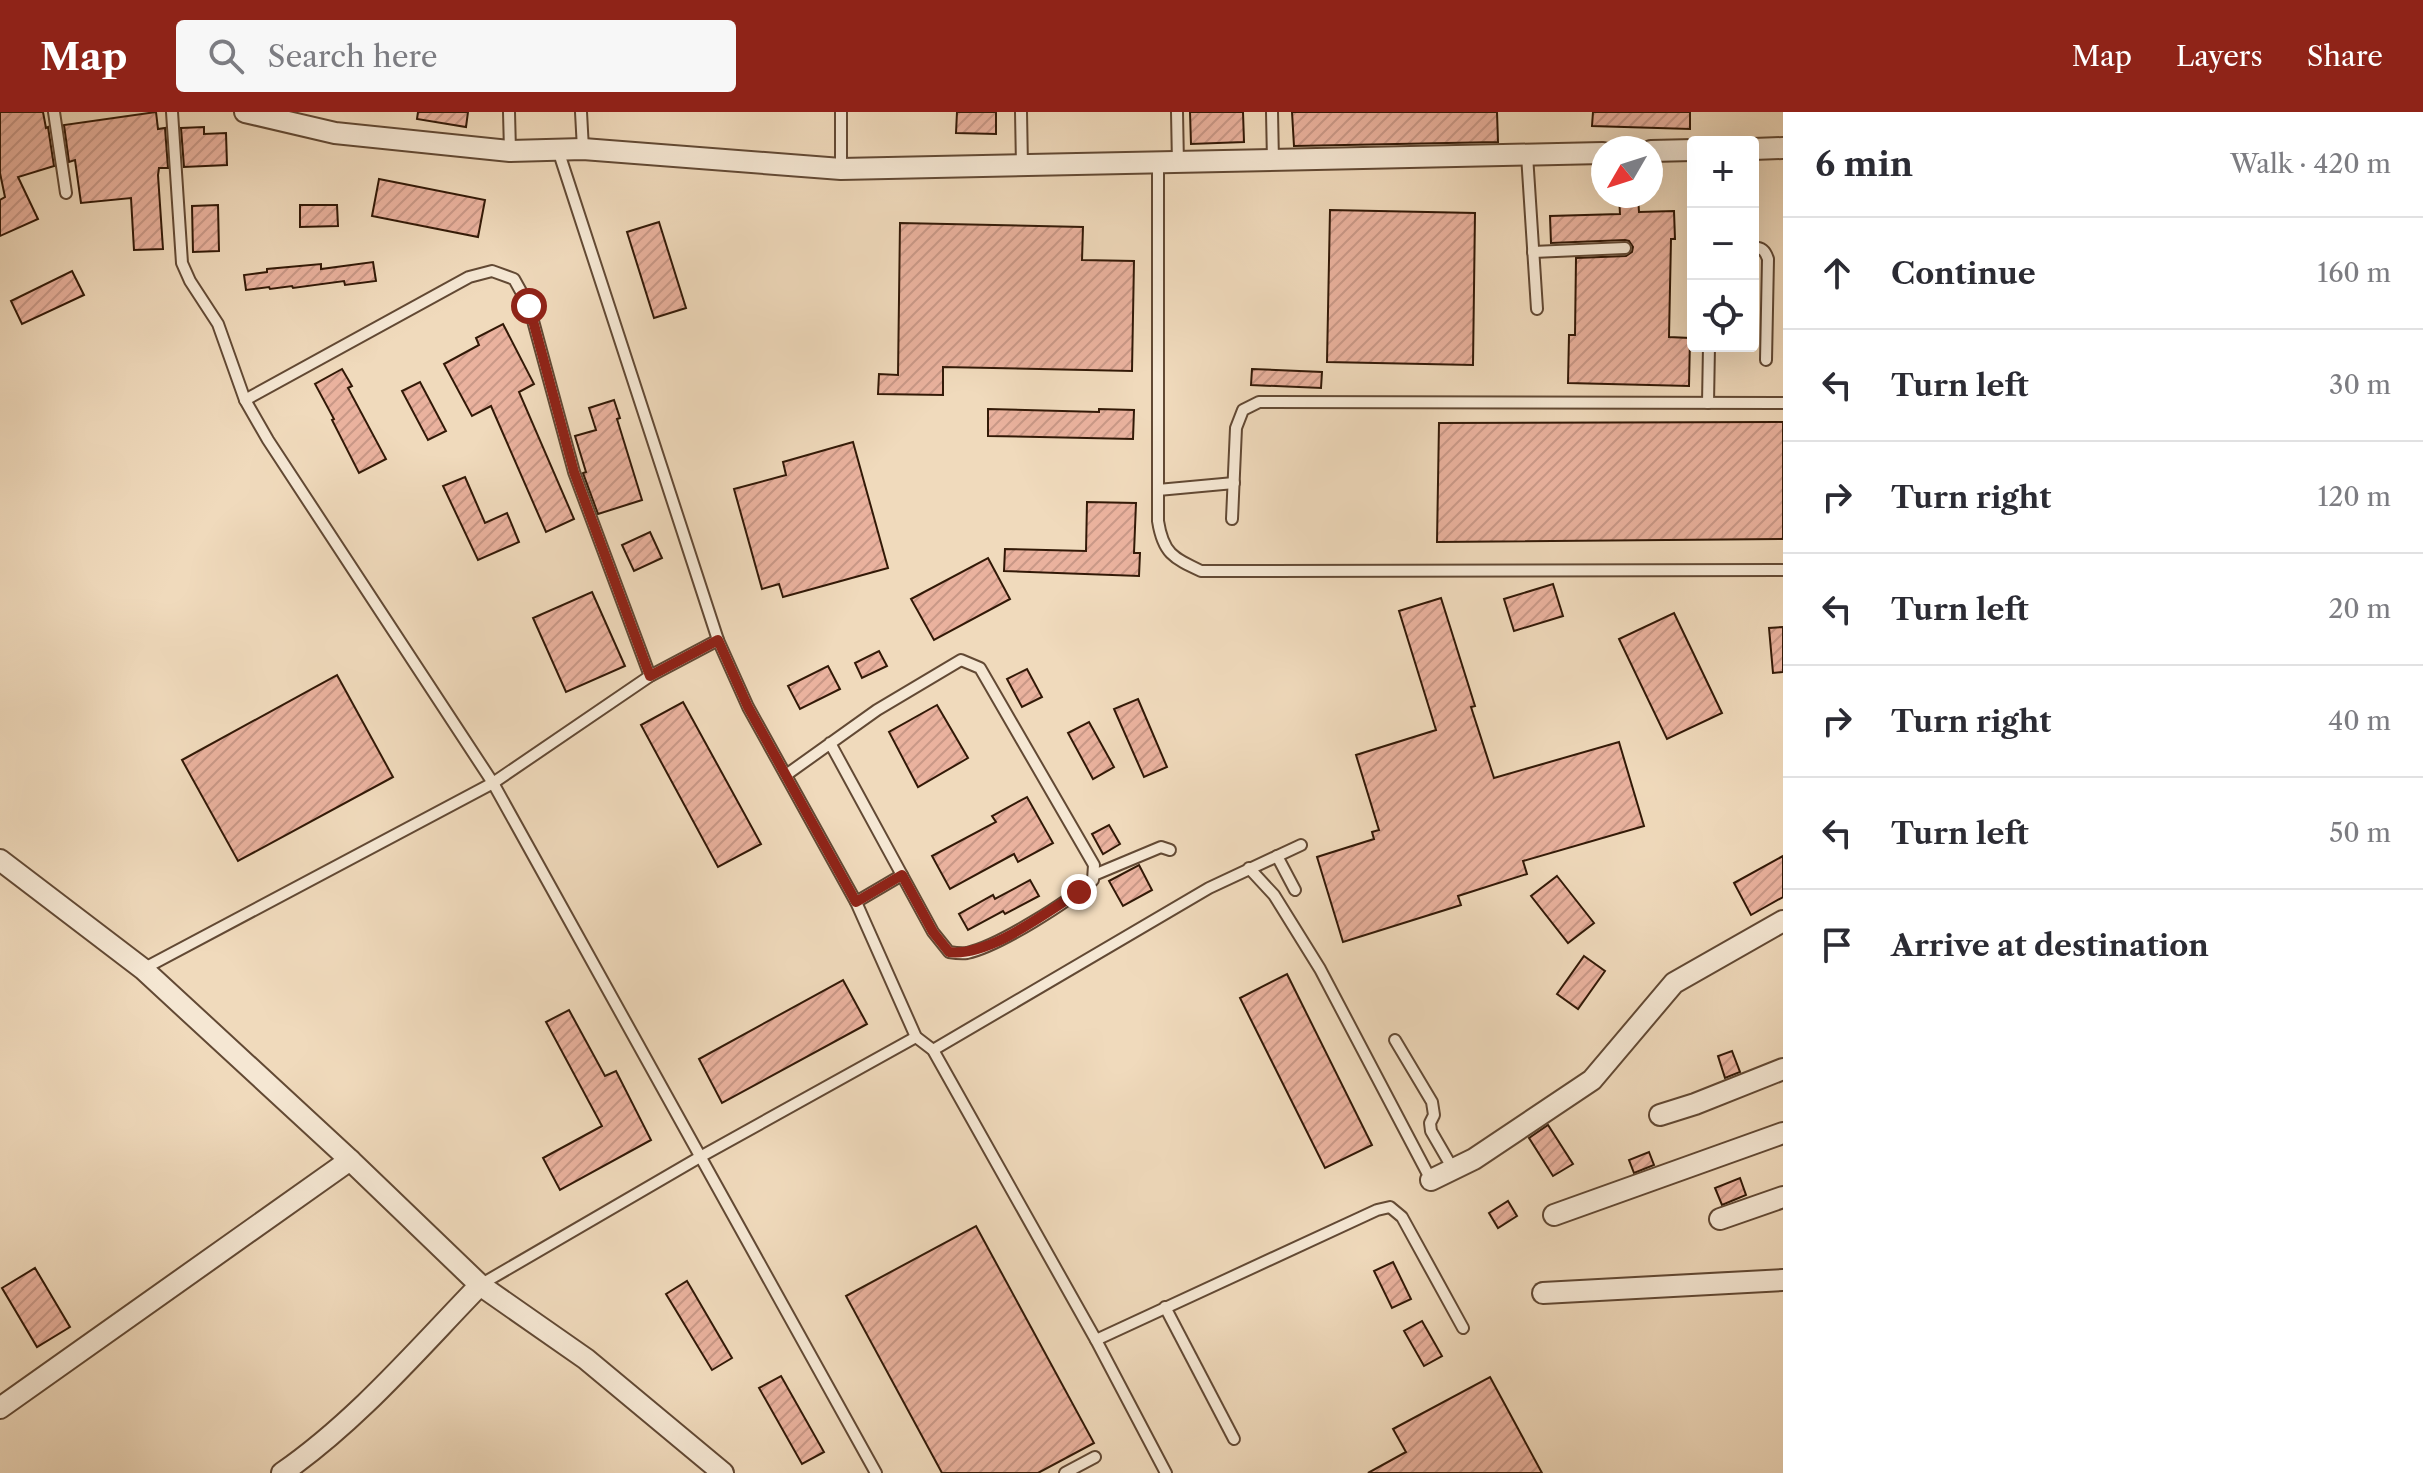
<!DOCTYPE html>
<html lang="en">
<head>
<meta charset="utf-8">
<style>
	:root { --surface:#fff; --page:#f7f7f7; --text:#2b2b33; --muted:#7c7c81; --line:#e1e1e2; --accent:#8f2418 }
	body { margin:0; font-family:"Libre Caslon Text",serif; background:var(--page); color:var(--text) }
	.controls { position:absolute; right:24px; top:24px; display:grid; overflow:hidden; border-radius:8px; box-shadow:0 8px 32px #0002 }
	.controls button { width:72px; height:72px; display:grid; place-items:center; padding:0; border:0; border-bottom:2px solid var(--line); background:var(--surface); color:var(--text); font:40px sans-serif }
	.compass { position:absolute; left:1591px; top:24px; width:72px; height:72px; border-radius:50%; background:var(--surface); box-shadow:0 8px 32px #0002; rotate:231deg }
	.stop { position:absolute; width:24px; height:24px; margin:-18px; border:6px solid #8f2418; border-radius:50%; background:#fff }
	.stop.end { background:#8f2418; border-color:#fff; box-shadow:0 2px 8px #0008 }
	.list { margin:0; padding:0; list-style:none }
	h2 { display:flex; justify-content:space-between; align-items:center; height:104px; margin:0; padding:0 32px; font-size:34px }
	h2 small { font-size:26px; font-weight:400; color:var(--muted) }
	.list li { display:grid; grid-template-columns:52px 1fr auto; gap:24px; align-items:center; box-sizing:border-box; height:112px; padding:0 32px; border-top:2px solid var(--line) }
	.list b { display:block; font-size:30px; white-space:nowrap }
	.list em { font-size:26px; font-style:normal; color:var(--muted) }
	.icon { flex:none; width:44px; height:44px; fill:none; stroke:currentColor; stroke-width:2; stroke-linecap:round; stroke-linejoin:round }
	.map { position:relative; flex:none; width:1783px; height:1361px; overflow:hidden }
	header { display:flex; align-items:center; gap:48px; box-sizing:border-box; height:112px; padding:0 40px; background:var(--accent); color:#fff }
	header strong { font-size:38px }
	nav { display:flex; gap:44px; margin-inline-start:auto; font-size:28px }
	.search { width:560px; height:72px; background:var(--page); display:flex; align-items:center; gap:20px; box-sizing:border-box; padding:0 28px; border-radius:8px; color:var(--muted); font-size:30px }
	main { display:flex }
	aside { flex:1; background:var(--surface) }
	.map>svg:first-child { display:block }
	.building { fill:url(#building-hatch); stroke:#321907; stroke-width:2 }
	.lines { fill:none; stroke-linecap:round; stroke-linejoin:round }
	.lane-casing { stroke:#624934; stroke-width:14 }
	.street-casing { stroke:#624934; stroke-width:24 }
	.lane { stroke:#f5e7d3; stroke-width:10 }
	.street { stroke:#f5e7d3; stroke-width:20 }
	.route { stroke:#8f2418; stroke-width:10 }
</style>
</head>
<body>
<header>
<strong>Map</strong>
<div class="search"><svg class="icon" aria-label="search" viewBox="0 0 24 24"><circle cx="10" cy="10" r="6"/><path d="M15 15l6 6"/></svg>Search here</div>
<nav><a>Map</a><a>Layers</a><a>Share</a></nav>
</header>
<main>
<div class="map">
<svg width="1783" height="1361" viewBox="0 0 1783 1361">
	<defs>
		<pattern id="building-hatch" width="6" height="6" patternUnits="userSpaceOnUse" patternTransform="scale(2)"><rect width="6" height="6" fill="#eab29e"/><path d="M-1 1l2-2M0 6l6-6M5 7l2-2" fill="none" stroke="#c99887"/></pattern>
	</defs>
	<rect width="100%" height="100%" fill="#f0dabc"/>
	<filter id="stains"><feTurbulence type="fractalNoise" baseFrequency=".0025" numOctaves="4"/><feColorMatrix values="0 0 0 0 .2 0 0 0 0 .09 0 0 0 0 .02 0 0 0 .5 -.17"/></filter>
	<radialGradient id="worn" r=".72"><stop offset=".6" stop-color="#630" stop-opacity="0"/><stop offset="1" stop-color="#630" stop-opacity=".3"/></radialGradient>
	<!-- building -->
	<g class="building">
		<path d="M0 0H43L46 16 48 15 54 54 18 65 38 107 0 124V88L5 85 0 61Z"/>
		<path d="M156 0 158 17 165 16 168 56H159L158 63 163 137 134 138 131 86 81 91 75 48 69 50 64 13Z"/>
		<path d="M418 0H468L466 15 417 7Z"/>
		<path d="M957 0H996V22L956 21Z"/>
		<path d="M1190 0H1243L1244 30 1191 32Z"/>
		<path d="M1292 0H1497L1498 30 1294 34Z"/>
		<path d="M1593 0H1690V17L1592 14Z"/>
		<path d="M204 15V22L226 21 227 53 184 55 181 16Z"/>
		<path d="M379 67 485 88 478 125 372 104Z"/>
		<path d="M1619 84H1638L1639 100 1674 99 1675 127H1671L1669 225 1690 226 1689 274 1568 271 1569 223H1575L1576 146 1626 144 1632 140 1633 135 1629 129 1625 128 1551 131 1550 104 1620 102Z"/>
		<path d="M218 93 219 139 193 140 192 94Z"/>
		<path d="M300 93H337L338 114 300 115Z"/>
		<path d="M1330 98 1475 101 1473 253 1327 250Z"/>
		<path d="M659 110 686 196 654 206 627 120Z"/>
		<path d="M900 111 1083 115 1082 148 1134 149 1132 259 943 255V283L878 282 879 262 898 263Z"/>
		<path d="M373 150 376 169 345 173 344 169 293 176 292 174 270 177 269 175 246 178 244 163 267 160V157L321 152V157Z"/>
		<path d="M72 159 84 183 22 212 11 189Z"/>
		<path d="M503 212 534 272 519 280 574 407 546 420 491 294 472 304 444 252 479 233 476 226Z"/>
		<path d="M342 257 352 274 348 276 386 347 359 361 332 308 334 307 315 272Z"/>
		<path d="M1252 257 1322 260 1321 276 1251 273Z"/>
		<path d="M420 270 446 319 428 328 402 279Z"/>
		<path d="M614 288 620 306 617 307 642 388 598 402 583 361 586 360 575 324 596 318 589 296Z"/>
		<path d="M988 297 1099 300V297L1134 298 1133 327 988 324Z"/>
		<path d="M1783 310V427L1437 430 1439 311Z"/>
		<path d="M853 330 888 456 783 485 779 472 762 477 734 377 786 363 783 350Z"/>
		<path d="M465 365 485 411 507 401 519 430 478 448 443 374Z"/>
		<path d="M1087 390 1136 391 1134 441H1140L1139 464 1004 459 1005 437 1086 439Z"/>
		<path d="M650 420 662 446 634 459 622 433Z"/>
		<path d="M988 446 1010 487 934 528 911 487Z"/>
		<path d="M1553 472 1563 504 1514 519 1504 487Z"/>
		<path d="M592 480 625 554 566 580 533 506Z"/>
		<path d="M1441 486 1475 594 1471 595 1494 666 1619 630 1644 714 1523 749 1527 762 1458 784 1461 793 1343 830 1317 745 1374 727 1372 720 1379 718 1356 643 1436 618 1399 499Z"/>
		<path d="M1674 501 1722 601 1667 627 1619 527Z"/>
		<path d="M1783 515V560L1773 561 1769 516Z"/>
		<path d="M879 539 887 554 862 566 855 551Z"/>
		<path d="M828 554 840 577 800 597 788 574Z"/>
		<path d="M1027 557 1042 585 1022 595 1007 567Z"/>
		<path d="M337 563 393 665 238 749 182 648Z"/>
		<path d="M1138 587 1167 655 1144 665 1114 597Z"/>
		<path d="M683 590 761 732 718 755 641 613Z"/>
		<path d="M937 593 968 646 918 675 889 620Z"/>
		<path d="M1089 610 1114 655 1093 667 1068 621Z"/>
		<path d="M1027 685 1053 731 1018 750 1014 742 950 777 932 744 996 710 992 704Z"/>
		<path d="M1109 713 1120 732 1103 742 1092 722Z"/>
		<path d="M1783 744V785L1751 803 1734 771Z"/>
		<path d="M1139 753 1152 778 1123 794 1109 769Z"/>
		<path d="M1557 764 1594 811 1568 831 1531 784Z"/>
		<path d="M1030 768 1039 784 1005 802 1003 799 968 818 959 802 993 783 995 787Z"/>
		<path d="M1584 844 1605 859 1578 897 1557 882Z"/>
		<path d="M1287 862 1372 1033 1325 1056 1240 886Z"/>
		<path d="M843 868 867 912 722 991 699 947Z"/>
		<path d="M569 898 605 964 616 959 651 1028 560 1078 543 1046 602 1014 546 910Z"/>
		<path d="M1732 939 1740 960 1725 966 1718 944Z"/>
		<path d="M1548 1013 1573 1052 1553 1064 1529 1026Z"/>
		<path d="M1649 1040 1654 1053 1634 1061 1629 1048Z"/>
		<path d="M1740 1066 1746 1083 1722 1093 1715 1076Z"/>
		<path d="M1508 1089 1517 1104 1498 1116 1489 1101Z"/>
		<path d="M976 1114 1094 1331 1038 1361H942L846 1184Z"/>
		<path d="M1393 1150 1411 1187 1392 1196 1374 1159Z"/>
		<path d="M35 1156 70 1215 37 1235 2 1176Z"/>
		<path d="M687 1169 732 1246 712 1258 666 1182Z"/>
		<path d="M1422 1209 1442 1244 1424 1254 1404 1219Z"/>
		<path d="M781 1264 824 1340 802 1352 759 1276Z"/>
		<path d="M1490 1265 1542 1361H1368L1406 1340 1393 1317Z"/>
	</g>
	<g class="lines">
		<!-- lane casing -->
		<g class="lane-casing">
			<g id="lane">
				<path d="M54 0 66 81"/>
				<path d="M172 0 182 151 190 169 218 212 245 288 268 328 493 671 876 1361"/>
				<path d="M509 0 510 39"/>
				<path d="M581 0 583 37"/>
				<path d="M1021 0 1022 54"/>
				<path d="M1177 0 1178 52"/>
				<path d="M1272 0 1273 49"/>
				<path d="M558 38 718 528 748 595 856 790 916 925 933 938 1096 1228 1166 1361"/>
				<path d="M1527 43 1537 197"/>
				<path d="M1158 52V409C1163 441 1173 446 1201 459L1783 458"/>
				<path d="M841 57V0"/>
				<path d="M1753 135C1762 136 1765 138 1768 147L1766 248"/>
				<path d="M1533 140 1625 136"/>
				<path d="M245 288 469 165 492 159 514 167 529 194 574 360 650 564"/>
				<path d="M1708 291 1709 234"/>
				<path d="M1158 378 1234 371"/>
				<path d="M1232 407 1236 316 1243 298 1259 290 1783 291"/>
				<path d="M786 663 877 598 961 548 980 556 1094 753 1093 768C1068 790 999 834 967 841 961 842 955 841 949 840L933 820 830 631"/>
				<path d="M1277 744 1295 778"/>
				<path d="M1249 756 1274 783 1320 857 1431 1068"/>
				<path d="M1094 763 1161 735 1170 738"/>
				<path d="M856 790 902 763"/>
				<path d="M143 857 493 671 650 564 718 528"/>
				<path d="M1395 928 1432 990 1434 1003 1430 1011 1431 1019 1453 1057"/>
				<path d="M933 938 1209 776 1301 733"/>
				<path d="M480 1173 700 1045 916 925"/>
				<path d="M1165 1195 1234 1327"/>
				<path d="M1096 1228 1377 1098 1390 1095 1402 1105 1463 1216"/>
				<path d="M1065 1361 1095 1345"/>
			</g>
		</g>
		<!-- street casing -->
		<g class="street-casing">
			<g id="street">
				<path d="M245 0 335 21 510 39 583 37 841 57 1603 41"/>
				<path d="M1753 37 1783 36"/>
				<path d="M1651 39 1693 38"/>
				<path d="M0 748 143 857 350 1048 480 1173 586 1247 723 1361"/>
				<path d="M1660 1003 1695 992 1783 957"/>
				<path d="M1431 1068 1474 1047 1592 968 1674 871 1783 809"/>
				<path d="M1554 1103 1783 1021"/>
				<path d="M1720 1107 1783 1085"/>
				<path d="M1543 1181 1783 1168"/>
				<path d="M0 1296 350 1048"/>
				<path d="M282 1361C357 1309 417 1238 480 1173"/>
			</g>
		</g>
		<!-- lane -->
		<use href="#lane" class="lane"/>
		<!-- street -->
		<use href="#street" class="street"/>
	</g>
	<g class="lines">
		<!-- route -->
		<path class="route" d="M529 194 574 360 650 564 718 528 748 595 856 790 902 763 933 820 949 840C989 845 1045 801 1079 780"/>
	</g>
	<rect width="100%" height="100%" filter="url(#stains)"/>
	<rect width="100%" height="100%" fill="url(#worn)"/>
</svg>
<div class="controls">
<button>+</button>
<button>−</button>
<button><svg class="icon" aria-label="locate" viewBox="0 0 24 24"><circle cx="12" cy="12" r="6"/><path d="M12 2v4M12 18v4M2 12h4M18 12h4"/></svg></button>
</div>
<svg class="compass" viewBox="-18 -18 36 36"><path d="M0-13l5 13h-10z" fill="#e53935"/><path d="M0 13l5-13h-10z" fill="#7c7c81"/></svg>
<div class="stop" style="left:529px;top:194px"></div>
<div class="stop end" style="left:1079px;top:780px"></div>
</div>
<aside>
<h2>6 min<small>Walk · 420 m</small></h2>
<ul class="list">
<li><svg class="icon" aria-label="ahead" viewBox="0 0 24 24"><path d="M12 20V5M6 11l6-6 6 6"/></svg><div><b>Continue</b></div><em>160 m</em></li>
<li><svg class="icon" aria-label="left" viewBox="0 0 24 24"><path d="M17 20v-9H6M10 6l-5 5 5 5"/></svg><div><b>Turn left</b></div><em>30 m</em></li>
<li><svg class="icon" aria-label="right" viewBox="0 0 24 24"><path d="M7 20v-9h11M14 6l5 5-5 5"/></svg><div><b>Turn right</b></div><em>120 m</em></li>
<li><svg class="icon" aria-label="left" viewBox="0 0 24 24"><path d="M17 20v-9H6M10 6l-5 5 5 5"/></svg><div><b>Turn left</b></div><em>20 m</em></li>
<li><svg class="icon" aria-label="right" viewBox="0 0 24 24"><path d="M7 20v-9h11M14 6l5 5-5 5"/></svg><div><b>Turn right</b></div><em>40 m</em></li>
<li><svg class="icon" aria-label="left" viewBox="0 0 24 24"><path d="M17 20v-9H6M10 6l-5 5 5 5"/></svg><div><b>Turn left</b></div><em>50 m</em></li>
<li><svg class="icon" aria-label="arrive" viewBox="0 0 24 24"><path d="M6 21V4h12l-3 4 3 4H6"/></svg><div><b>Arrive at destination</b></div></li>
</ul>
</aside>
</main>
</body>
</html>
